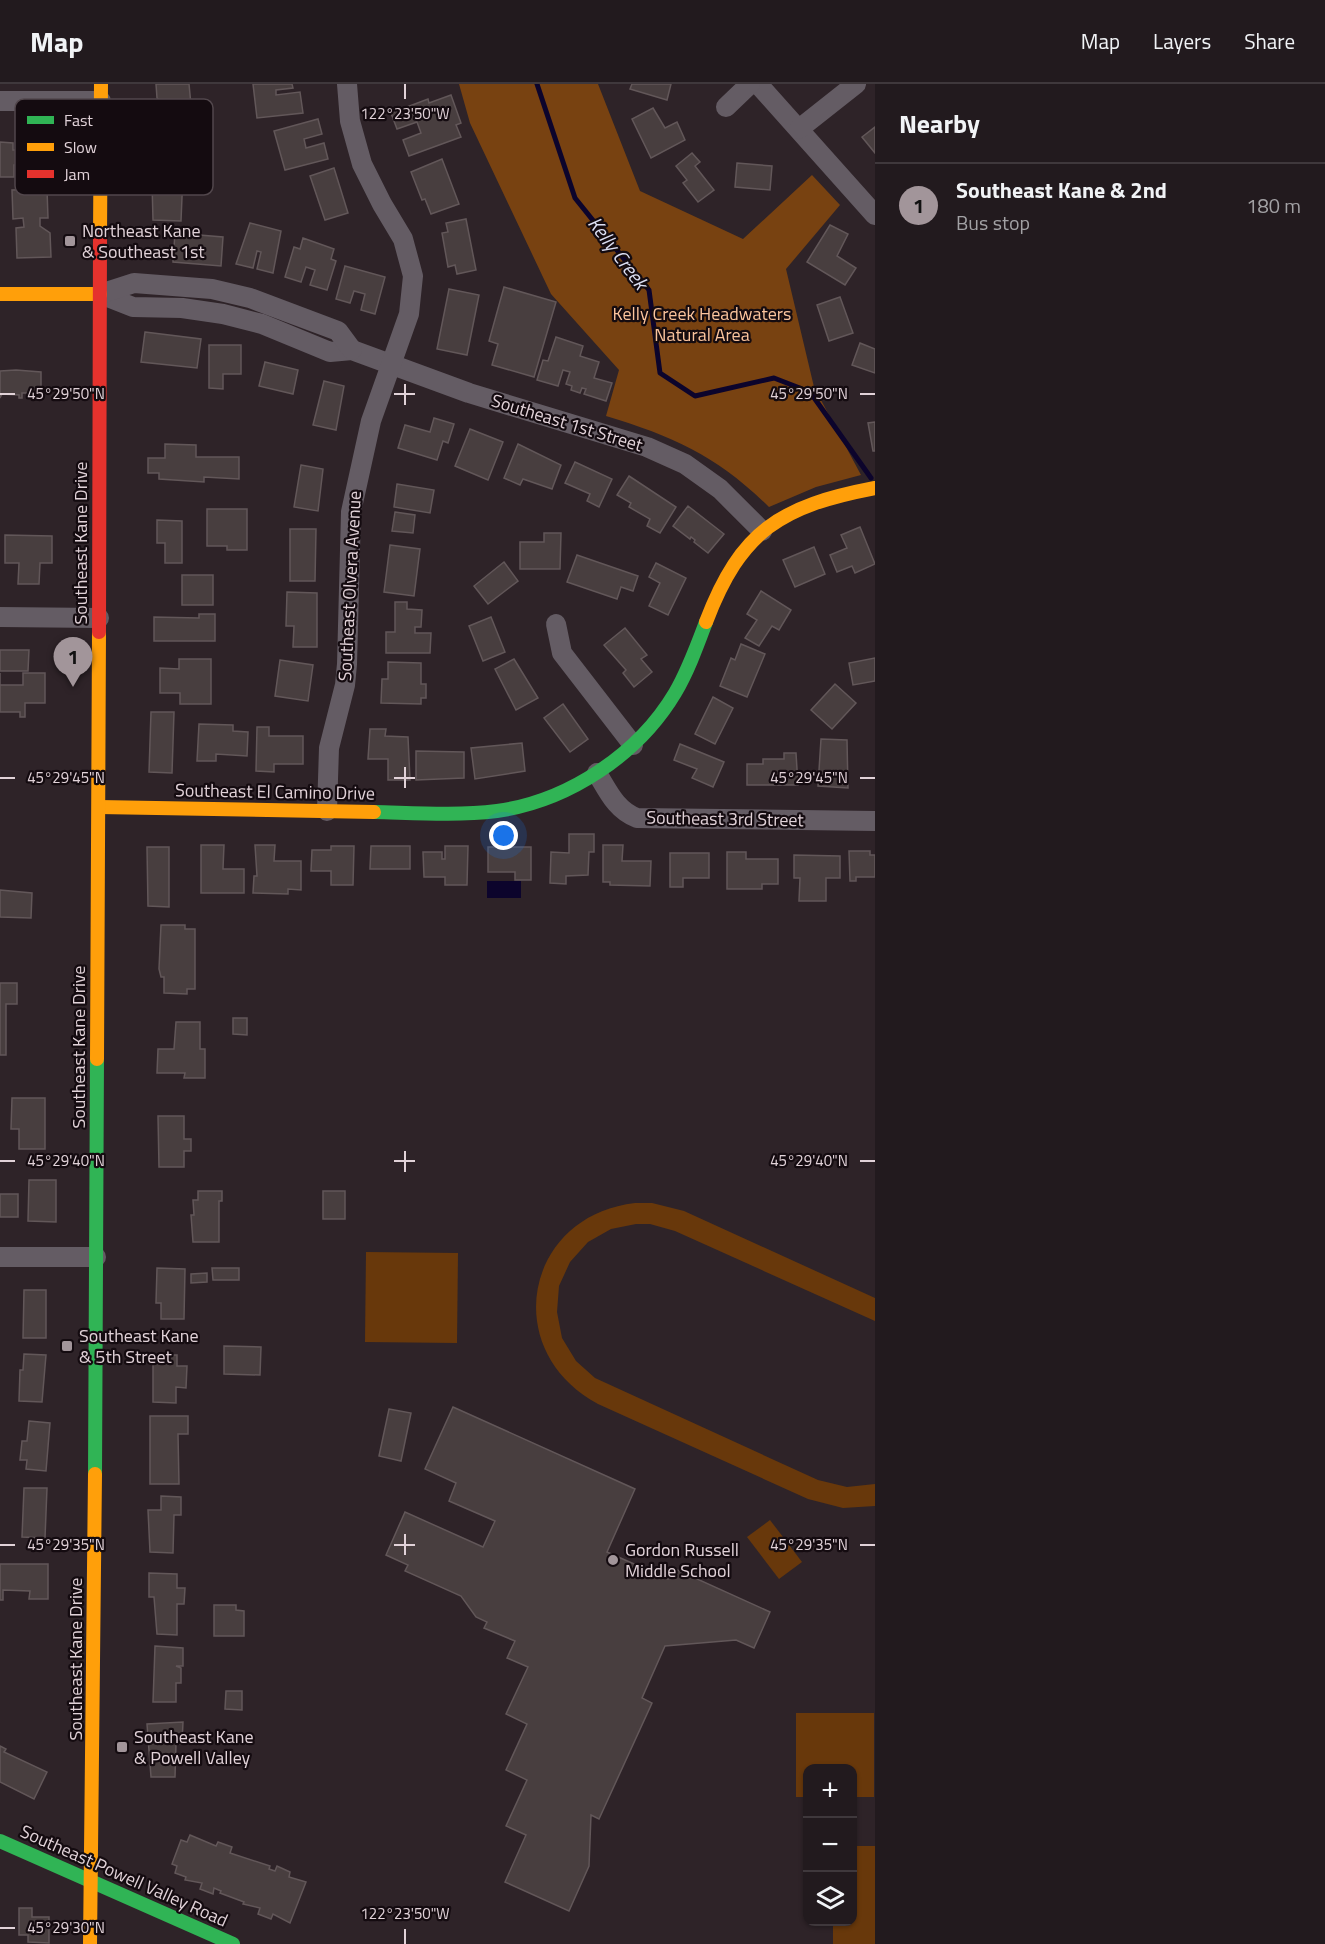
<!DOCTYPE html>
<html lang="en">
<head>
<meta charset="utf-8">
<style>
	:root { --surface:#221a1e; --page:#2e272b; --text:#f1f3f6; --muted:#a2a1a4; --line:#3f383c; --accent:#a2959a }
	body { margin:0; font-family:"Titillium Web",sans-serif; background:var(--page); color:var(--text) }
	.controls { position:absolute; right:18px; bottom:18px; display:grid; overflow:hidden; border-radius:12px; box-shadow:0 2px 4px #0004 }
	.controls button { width:54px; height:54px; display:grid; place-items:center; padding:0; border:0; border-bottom:2px solid var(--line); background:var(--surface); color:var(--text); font:30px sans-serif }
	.you { position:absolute; left:504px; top:752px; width:21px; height:21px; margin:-15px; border:4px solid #fff; border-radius:50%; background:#1a73e8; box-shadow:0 0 0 9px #1a73e833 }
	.badge { display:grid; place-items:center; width:39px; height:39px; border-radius:50%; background:var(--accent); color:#111; font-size:20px; font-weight:700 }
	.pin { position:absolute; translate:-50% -50px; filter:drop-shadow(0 2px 3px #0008) }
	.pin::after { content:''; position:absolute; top:32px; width:21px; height:18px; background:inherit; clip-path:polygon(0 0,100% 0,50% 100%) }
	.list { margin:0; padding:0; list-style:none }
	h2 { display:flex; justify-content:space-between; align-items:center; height:78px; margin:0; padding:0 24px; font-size:26px }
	h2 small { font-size:20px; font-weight:400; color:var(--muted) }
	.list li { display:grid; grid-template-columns:39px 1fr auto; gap:18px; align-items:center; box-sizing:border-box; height:84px; padding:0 24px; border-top:2px solid var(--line) }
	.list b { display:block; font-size:22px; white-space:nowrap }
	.list p { margin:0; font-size:20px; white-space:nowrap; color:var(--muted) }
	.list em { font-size:20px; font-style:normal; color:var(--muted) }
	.icon { flex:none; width:33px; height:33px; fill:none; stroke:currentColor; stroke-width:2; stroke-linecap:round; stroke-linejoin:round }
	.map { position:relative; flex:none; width:875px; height:1860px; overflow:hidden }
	header { display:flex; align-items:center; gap:36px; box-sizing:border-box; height:84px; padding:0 30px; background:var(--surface); border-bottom:2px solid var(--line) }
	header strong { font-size:28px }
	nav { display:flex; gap:33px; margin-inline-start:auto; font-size:21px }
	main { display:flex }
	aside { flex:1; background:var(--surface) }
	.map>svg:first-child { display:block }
	.green { fill:#68380b }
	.forest { fill:#784211 }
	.water { fill:#0c042c }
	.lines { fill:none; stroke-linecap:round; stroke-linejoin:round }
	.stream { stroke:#0c042c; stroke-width:5 }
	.building { fill:#483e3f; stroke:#625759; stroke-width:1.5 }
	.street { stroke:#645c64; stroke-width:20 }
	.fast { stroke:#30b455; stroke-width:14 }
	.slow { stroke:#ff9f0a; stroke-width:14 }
	.jam { stroke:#e5322d; stroke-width:14 }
	.ticks { fill:none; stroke:#e1d2d8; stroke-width:2 }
	.poi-dot { fill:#a2959a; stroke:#140b10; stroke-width:2 }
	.labels { text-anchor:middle; stroke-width:4.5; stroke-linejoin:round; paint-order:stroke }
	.poi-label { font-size:18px; fill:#e1d2d8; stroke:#140b10; text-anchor:start }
	.park-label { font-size:18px; fill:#fbc49d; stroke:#140b10 }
	.street-label { font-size:18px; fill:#e1d2d8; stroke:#140b10 }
	.water-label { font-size:20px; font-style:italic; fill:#dcdef2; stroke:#140b10 }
	.key { fill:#140b10; stroke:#52474c; stroke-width:1.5 }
	.key-label { font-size:16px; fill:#e1d2d8 }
	.ticks-label { font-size:15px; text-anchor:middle; fill:#e1d2d8; stroke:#140b10; stroke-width:4.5; stroke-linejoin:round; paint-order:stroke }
</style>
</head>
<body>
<header>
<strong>Map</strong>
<nav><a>Map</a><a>Layers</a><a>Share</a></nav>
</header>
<main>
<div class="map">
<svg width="875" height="1860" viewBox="0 0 875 1860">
	<rect width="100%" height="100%" fill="#2e2328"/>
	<!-- green -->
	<g class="green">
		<path d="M635 1119H652L684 1127 875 1214V1237L675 1147 650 1140H636L611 1145 588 1158 570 1178 559 1202 557 1228 562 1254 576 1277 595 1294 818 1396 847 1403 875 1400V1422L843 1424 808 1415 598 1320C499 1267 524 1132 635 1119Z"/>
		<path d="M366 1168 458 1169 457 1259 365 1258Z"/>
		<path d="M770 1436 802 1478 779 1495 747 1453Z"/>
		<path d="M796 1629H874V1713H853L852 1684H808L807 1713H796Z"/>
		<path d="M853 1762H875V1860H833V1838H852Z"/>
	</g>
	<!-- forest -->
	<path class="forest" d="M459 0H598L640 107 743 155 812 91 840 121 786 185 814 303 861 391 816 403 769 423C717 372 675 353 606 332L619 286 551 210 470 39Z"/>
	<!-- water -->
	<rect class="water" x="487" y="797" width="34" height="17"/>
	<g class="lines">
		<!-- stream -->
		<path class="stream" d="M537 0 575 114 649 206 660 289 695 312 774 294 810 308 871 394"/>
	</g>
	<!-- building -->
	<g class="building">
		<path d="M156 0H189L191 21 167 23 157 14Z"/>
		<path d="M253 0H292L293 4 276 6V11L300 8 303 29 257 34Z"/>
		<path d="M632 0H671L667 16 630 5Z"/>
		<path d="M451 11 461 39 456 41 461 53 409 72 403 56 421 49 417 38 397 45 391 29 428 15 429 19Z"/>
		<path d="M653 24 665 44 677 38 685 56 651 74 632 35Z"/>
		<path d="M318 35 322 50 304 55 306 64 324 59 328 75 285 86 274 47Z"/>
		<path d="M156 42H185L181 137 153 136 152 99 153 89H156Z"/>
		<path d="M875 43V69L862 53Z"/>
		<path d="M23 54H53L52 90 23 89V81H14V93H0V58L13 59V66H23Z"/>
		<path d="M692 69 700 78 695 82 714 106 698 118 683 99 687 96 676 82Z"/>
		<path d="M442 75 459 120 431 130 425 115 422 116 411 88Z"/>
		<path d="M737 79 772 82 770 106 735 103Z"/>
		<path d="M334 84 348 129 325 136 310 92Z"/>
		<path d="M47 105 48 134H40V142L50 149 51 173 17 174 16 144 24 143 23 134 13 135 12 106Z"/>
		<path d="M466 135 476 186 457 190 455 181 448 183 442 149 448 148 446 139Z"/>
		<path d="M250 139 281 147 273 189 257 185 261 168 257 167 253 184 236 180Z"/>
		<path d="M830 141 848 150 837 172 856 184 845 201 807 178Z"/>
		<path d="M175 149 223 153 221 182 173 178Z"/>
		<path d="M303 154 334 165 331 175 336 177 327 206 310 201 315 186 306 183 301 198 285 193 294 163 300 165Z"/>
		<path d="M345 182 385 193 375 230 361 226 365 210 354 207 350 219 336 215Z"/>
		<path d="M504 203 556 218 534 293 492 281 498 260 489 257Z"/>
		<path d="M449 205 479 211 467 271 437 265Z"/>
		<path d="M840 213 853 249 829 257 817 221Z"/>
		<path d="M145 248 201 255 197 284 141 278Z"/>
		<path d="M556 253 583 262 580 272 599 278 594 294 612 299 606 317 584 310 586 305 582 304 580 309 571 306 572 302 566 300 570 288 563 286 558 302 537 296 543 276 548 277Z"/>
		<path d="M860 259 875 265V289L852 281Z"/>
		<path d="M209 261H241V290H223V305L209 304Z"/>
		<path d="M265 278 298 286 293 310 259 302Z"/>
		<path d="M16 286 41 288V309H22V314H19V311L2 310 0 314V287Z"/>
		<path d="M324 297 344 302 336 346 313 341Z"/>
		<path d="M434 334 454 340 448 359 443 357 437 376 398 364 405 341 430 348Z"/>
		<path d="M875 338V367H873L868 339Z"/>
		<path d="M470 345 503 358 488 396 455 382Z"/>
		<path d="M165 360 196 361V373H239V395L204 393V398L159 395V389H148V374H165Z"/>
		<path d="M518 360 561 381 552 405 523 395 520 401 504 394Z"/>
		<path d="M575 378 612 395 599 423 587 417 590 410 565 399Z"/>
		<path d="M301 381 323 385 318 427 294 423Z"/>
		<path d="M629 392 676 423 660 449 647 442 650 435 629 423 631 419 617 411Z"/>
		<path d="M397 400 434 406 430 429 394 423Z"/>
		<path d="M688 422 724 450 708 469 694 458 695 456 691 453 690 455 673 442Z"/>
		<path d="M207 425H247V466H227V462H207Z"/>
		<path d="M395 428 415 431 413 449 392 447Z"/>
		<path d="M157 436 182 437V479H165V459H157Z"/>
		<path d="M860 443 875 480 855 489 852 482 837 488 830 471 847 464 841 451Z"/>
		<path d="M290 445H316L315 497H290Z"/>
		<path d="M544 449H561L560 485H520V458H544Z"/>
		<path d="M5 451 52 452V479H40L39 500H18L19 479H5Z"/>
		<path d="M390 461 420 465 414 512 384 508Z"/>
		<path d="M814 463 825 490 795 503 783 476Z"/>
		<path d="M577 471 638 492 633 507 621 503 617 515 567 498Z"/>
		<path d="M504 478 518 497 488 520 474 502Z"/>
		<path d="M656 479 686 494 668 531 649 522 660 499 649 493Z"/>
		<rect x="182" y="491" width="31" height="30"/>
		<path d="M761 507 791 526 779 546 772 542 759 562 745 554 757 536 747 530Z"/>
		<path d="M287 508 317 509V563H293L294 542H286Z"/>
		<path d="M395 518H407V525L422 526 421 543H415V549H431L430 569H386V548H395Z"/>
		<path d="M199 530H215V557H154V533L199 534Z"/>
		<path d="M491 533 505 568 483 577 469 542Z"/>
		<path d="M625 544 647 571 641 575 652 588 634 603 623 589 626 586 604 561Z"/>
		<path d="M741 560 765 570 747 613 720 602 731 574 735 576Z"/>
		<path d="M0 566H29L28 587H0Z"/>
		<path d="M875 574V597L853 601 849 579Z"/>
		<path d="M179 575H211V620H180V609H160V584L179 585Z"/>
		<path d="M514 575 538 614 516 626 495 585Z"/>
		<path d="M280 576 313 581 308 617 275 612Z"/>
		<path d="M388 578 421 579V600H426V614H421V620L381 619 382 595H388Z"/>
		<path d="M0 589V601H23V589H45V619H25V633H20V628H0Z"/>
		<path d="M835 600 856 619 832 645 811 626Z"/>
		<path d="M713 613 733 624 715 660 695 650Z"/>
		<path d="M563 620 588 655 570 668 544 634Z"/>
		<path d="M151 628H174L172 689 149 688Z"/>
		<path d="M199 640 233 641V647L248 648 247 672 216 670V677H197Z"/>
		<path d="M257 643H269V652H303V680H274V688L256 687Z"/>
		<path d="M370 645H386L385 652 408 653 410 696H388V675H368Z"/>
		<path d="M821 655 847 656 848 704 818 702Z"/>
		<path d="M522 659 525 687 475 695 471 664Z"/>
		<path d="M680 660 724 678 713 703 692 694 697 685 674 676Z"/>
		<path d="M416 667 464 668V694L416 696Z"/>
		<path d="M784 669H796L798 701H747V680H763V675H784Z"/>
		<path d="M569 750H594V768H589L588 791 566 792V800L550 799 551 768 569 769Z"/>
		<path d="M201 761H224L223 785H244V809H201Z"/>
		<path d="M255 761H275L274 777H301V806L288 805V810L253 809 254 792H257Z"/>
		<path d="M603 761H623L622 777H651L650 802 610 801V798H603Z"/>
		<path d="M331 762H354L353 801H331V787H311L312 766H331Z"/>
		<path d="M371 762H410V785H370Z"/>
		<path d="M445 762H468L467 801H445V793H424L423 768H442V775H445Z"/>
		<path d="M147 763H169V823L148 822Z"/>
		<path d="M488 763H531V796H515V788H488Z"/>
		<path d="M849 767H870V771H875V793H856V797H850Z"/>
		<path d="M727 768H746V775H778V800H762V805H727Z"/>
		<path d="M670 769H709V794H683V803H670Z"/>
		<path d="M794 771 840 772V794H826V817H799L800 794H794Z"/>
		<path d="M0 806 32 809 31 834 0 833Z"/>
		<path d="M161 841H185V845H195V905H187V910L164 909V893H161L159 885Z"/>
		<path d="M0 899H17V920H6V971H0Z"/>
		<path d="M233 934H247V951L233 950Z"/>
		<path d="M176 938H200V965H205V994H184L185 989H157L158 965H174Z"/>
		<path d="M12 1014H45V1065H19V1045H11Z"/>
		<path d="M158 1032H184V1055H191V1067H184V1083H159Z"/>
		<path d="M29 1096H56V1138L28 1137Z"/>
		<path d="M198 1107H222V1117H219V1158H193L191 1131H194L193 1116H198Z"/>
		<rect x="323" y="1107" width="22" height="28"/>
		<rect x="0" y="1110" width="18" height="23"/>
		<path d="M157 1184 185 1185 184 1235H161V1219H156Z"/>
		<path d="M212 1184H239V1196H213Z"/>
		<path d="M207 1189V1198L191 1199V1190Z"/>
		<path d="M24 1206H46V1254H23Z"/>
		<path d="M224 1262 261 1263 260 1291 224 1290Z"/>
		<path d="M24 1270 46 1271 42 1318 19 1317 20 1286H23Z"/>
		<path d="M153 1271H177V1282H187L186 1304 176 1303V1319L153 1318Z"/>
		<path d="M453 1323 635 1405 607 1468 668 1495 673 1484 770 1528 754 1564 736 1556 665 1562 642 1614 652 1619 599 1735 591 1731 589 1782 569 1827 505 1798 526 1751 506 1742 527 1696 506 1686 527 1640 506 1630 528 1583 507 1574 515 1557 484 1544 487 1538 476 1533 461 1512 405 1487 408 1481 386 1471 405 1428 483 1463 495 1437 449 1417 456 1399 425 1385Z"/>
		<path d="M389 1325 411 1329 401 1377 379 1372Z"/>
		<path d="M150 1332H188V1350H178L179 1400H150Z"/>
		<path d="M29 1337 50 1339 46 1387 26 1385 27 1376H20L22 1357H27Z"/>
		<path d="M24 1404H47L45 1454 22 1453Z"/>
		<path d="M161 1412 181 1413V1431H174L173 1469 150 1468 148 1426H161Z"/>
		<path d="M0 1480H48V1515H29L30 1507 3 1506V1516H0Z"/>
		<path d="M149 1489 177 1490V1504H185L184 1520H177V1551L157 1550 154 1513H149Z"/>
		<path d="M214 1521H236V1526L244 1527V1552H214Z"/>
		<path d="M155 1562 183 1564V1582H176L181 1584V1599H176V1618H153Z"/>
		<path d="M226 1607H242V1626L225 1625Z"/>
		<path d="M183 1638 182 1660H176L175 1693H151L147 1640Z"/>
		<path d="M0 1662 6 1665 4 1668 47 1688 34 1715 0 1698Z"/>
		<path d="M190 1751 216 1762 218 1758 232 1763 230 1769 270 1782 269 1785 275 1787 277 1782 290 1788 289 1793 306 1798 290 1839 273 1830 271 1835 258 1830 260 1824 243 1820 244 1818 220 1809 221 1807 214 1804 213 1810 200 1805 202 1799 185 1796 186 1793 175 1789 177 1782 172 1780 181 1756 187 1758Z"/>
		<path d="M19 1824H32V1833H49V1859L28 1858V1851H19Z"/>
	</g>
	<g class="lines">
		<!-- street -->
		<g class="street">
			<path d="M758 0 875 131"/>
			<path d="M0 17H101"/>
			<path d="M726 23 750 0"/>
			<path d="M799 45 856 0"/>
			<path d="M100 210 133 223 182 224 223 230 262 240 330 268 352 266 469 309 647 363 685 380 720 405 762 447"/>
			<path d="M100 210 134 199 212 205 250 214 338 247 352 266"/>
			<path d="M0 533 99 534"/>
			<path d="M556 540 562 569 633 661"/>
			<path d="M597 689C608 707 616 726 637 734L875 737"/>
			<path d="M327 727 329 664 345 601 347 580 351 428 371 337 409 230 413 192 403 155 382 120 362 80 350 37 347 0"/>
			<path d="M0 1173H96"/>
		</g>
		<!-- fast -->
		<g class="fast">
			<path d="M374 728C415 729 456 732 497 727 568 717 638 671 675 609 688 587 697 562 706 538"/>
			<path d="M95 1390 97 975"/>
			<path d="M0 1757 233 1860"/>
		</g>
		<!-- slow -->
		<g class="slow">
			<path d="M100 152 101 0"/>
			<path d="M0 210H100"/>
			<path d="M706 538C741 446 781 422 875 404"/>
			<path d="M99 723 374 728"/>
			<path d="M97 975 99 548"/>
			<path d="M90 1860 95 1390"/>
		</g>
		<!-- jam -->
		<path class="jam" d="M99 548 100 152"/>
	</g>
	<!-- ticks -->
	<path class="ticks" d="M405 0V15M405 300V321M0 310H15M394 310H415M860 310H875M405 683V704M0 694H15M394 694H415M860 694H875M405 1067V1088M0 1077H15M394 1077H415M860 1077H875M405 1450V1471M0 1461H15M394 1461H415M860 1461H875M0 1844H15M405 1845V1860"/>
	<!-- markers -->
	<g class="poi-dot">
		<rect x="64" y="151" width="12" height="12" rx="3"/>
		<rect x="61" y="1256" width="12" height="12" rx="3"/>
		<circle cx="613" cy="1476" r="6"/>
		<rect x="116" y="1657" width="12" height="12" rx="3"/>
	</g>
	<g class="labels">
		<!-- poi labels -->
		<g class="poi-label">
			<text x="82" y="153">Northeast Kane<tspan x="82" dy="21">&amp; Southeast 1st</tspan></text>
			<text x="79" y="1258">Southeast Kane<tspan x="79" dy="21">&amp; 5th Street</tspan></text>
			<text x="625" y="1472">Gordon Russell<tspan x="625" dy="21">Middle School</tspan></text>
			<text x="134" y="1659">Southeast Kane<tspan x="134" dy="21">&amp; Powell Valley</tspan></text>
		</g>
		<!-- park labels -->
		<g class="park-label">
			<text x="702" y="236">Kelly Creek Headwaters<tspan x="702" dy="21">Natural Area</tspan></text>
		</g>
		<!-- street labels -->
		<g class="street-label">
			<text transform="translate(567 339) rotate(17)" y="6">Southeast 1st Street</text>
			<text transform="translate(81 459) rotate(-90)" y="6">Southeast Kane Drive</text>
			<text transform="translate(350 502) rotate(-87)" y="6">Southeast Olvera Avenue</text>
			<text transform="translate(275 708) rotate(1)" y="6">Southeast El Camino Drive</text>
			<text transform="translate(725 735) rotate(1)" y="6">Southeast 3rd Street</text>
			<text transform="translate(79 963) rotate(-90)" y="6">Southeast Kane Drive</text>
			<text transform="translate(76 1575) rotate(-90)" y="6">Southeast Kane Drive</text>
			<text transform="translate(124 1792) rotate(24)" y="6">Southeast Powell Valley Road</text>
		</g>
		<!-- water labels -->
		<g class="water-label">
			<text transform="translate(618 169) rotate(53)" y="7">Kelly Creek</text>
		</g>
	</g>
	<!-- legend -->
	<rect x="15" y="15" width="198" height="96" rx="9" class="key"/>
	<rect x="27" y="32" width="27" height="8" fill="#30b455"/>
	<rect x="27" y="59" width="27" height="8" fill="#ff9f0a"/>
	<rect x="27" y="86" width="27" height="8" fill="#e5322d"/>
	<g class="key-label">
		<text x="64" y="42">Fast</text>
		<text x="64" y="69">Slow</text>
		<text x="64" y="96">Jam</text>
	</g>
	<g class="ticks-label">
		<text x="405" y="35">122°23'50"W</text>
		<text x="66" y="315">45°29'50"N</text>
		<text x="809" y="315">45°29'50"N</text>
		<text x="66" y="699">45°29'45"N</text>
		<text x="809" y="699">45°29'45"N</text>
		<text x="66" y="1082">45°29'40"N</text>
		<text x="809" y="1082">45°29'40"N</text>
		<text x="66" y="1466">45°29'35"N</text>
		<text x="809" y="1466">45°29'35"N</text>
		<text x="405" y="1835">122°23'50"W</text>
		<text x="66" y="1849">45°29'30"N</text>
	</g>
</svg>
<div class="controls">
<button>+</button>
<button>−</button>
<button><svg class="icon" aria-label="layers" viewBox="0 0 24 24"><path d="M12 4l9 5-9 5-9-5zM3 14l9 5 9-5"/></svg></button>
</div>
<div class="you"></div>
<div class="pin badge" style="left:73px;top:603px">1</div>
</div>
<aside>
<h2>Nearby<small></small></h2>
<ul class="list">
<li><span class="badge">1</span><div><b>Southeast Kane &amp; 2nd</b><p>Bus stop</p></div><em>180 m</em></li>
</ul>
</aside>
</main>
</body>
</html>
